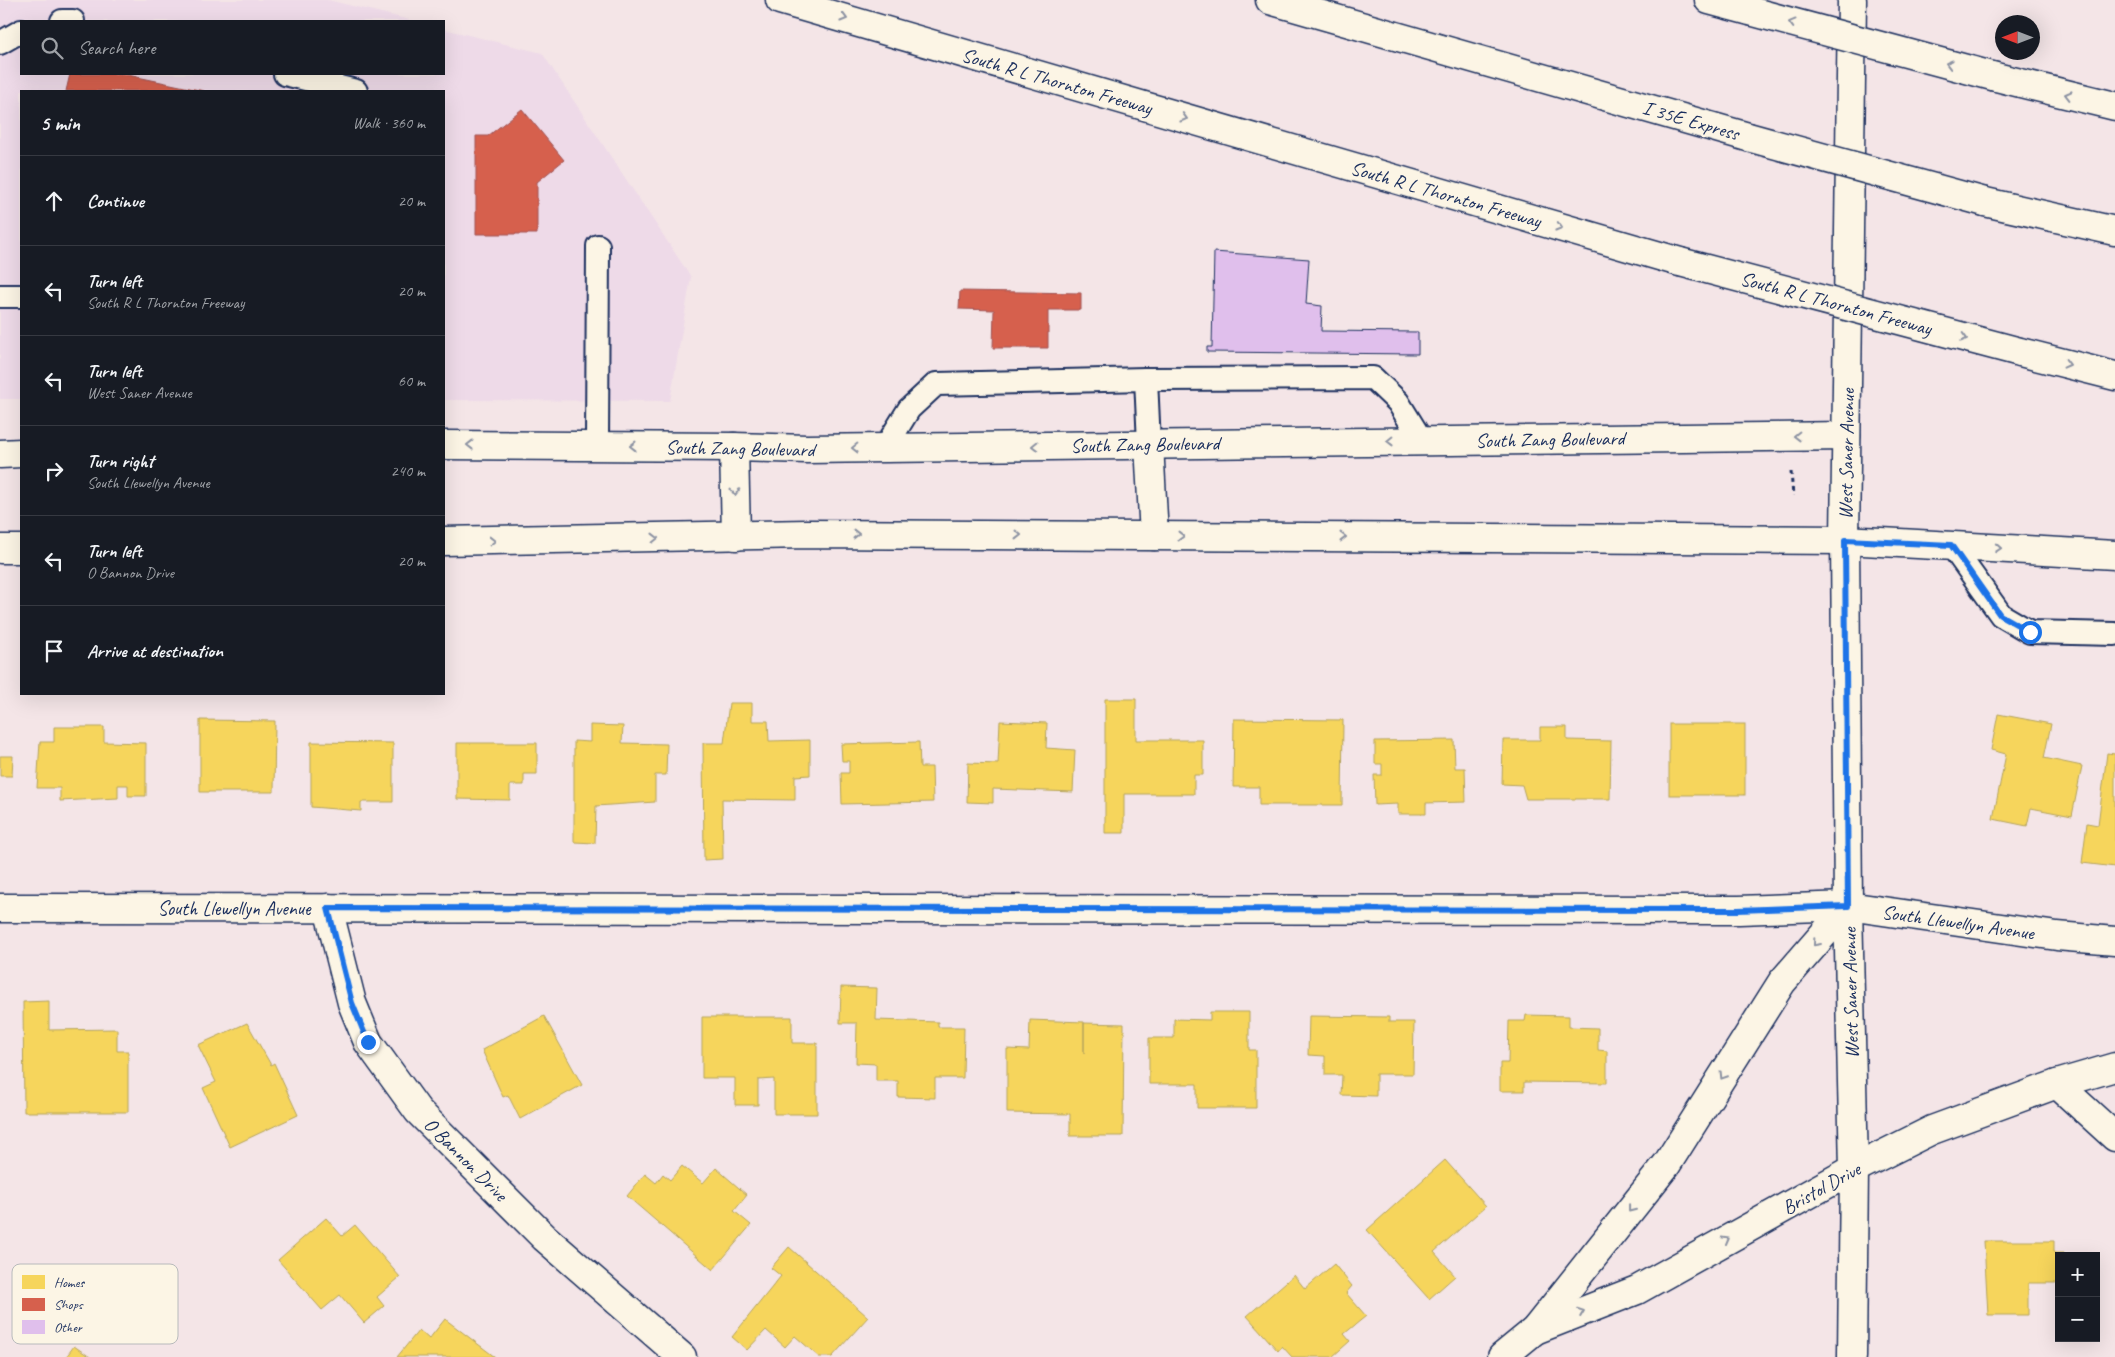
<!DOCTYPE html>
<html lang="en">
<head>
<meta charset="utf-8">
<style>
	:root { --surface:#171b24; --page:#242831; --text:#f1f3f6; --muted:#9ea1a6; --line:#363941 }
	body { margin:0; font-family:Caveat,sans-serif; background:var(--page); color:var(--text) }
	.controls { position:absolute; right:15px; bottom:15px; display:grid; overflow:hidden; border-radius:0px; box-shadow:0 5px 20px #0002 }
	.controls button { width:45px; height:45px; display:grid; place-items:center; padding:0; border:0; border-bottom:1px solid var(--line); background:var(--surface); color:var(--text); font:25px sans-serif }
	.compass { position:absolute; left:1995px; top:15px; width:45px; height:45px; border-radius:50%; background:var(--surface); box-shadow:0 5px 20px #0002; rotate:270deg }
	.stop { position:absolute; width:15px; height:15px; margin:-11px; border:4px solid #1a73e8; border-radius:50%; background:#fff }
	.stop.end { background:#1a73e8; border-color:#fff; box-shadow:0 1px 5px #0008 }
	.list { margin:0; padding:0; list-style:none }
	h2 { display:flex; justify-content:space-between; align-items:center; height:65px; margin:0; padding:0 20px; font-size:21px }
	h2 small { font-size:16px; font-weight:400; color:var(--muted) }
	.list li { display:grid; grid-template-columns:32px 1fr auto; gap:15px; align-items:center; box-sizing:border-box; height:90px; padding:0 20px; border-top:1px solid var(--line) }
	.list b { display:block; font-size:19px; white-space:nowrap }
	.list p { margin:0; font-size:16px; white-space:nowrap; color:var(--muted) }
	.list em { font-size:16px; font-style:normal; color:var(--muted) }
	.icon { flex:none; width:28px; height:28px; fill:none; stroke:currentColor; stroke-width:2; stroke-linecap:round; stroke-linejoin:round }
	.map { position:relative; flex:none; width:2115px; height:1357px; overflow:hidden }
	.search { position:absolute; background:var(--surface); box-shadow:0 5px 20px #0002; left:20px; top:20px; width:425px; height:55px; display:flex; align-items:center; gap:12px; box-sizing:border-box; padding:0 18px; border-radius:0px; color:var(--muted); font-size:19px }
	.panel { position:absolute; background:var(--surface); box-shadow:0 5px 20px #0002; left:20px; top:90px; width:425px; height:605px; border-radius:0px }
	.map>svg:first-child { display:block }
	.built { fill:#eedae8 }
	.homes { fill:#f6d55c; stroke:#b4a35d }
	.shops { fill:#d6604d; stroke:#9e5152 }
	.building { fill:#e0bfec; stroke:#1b2f5e }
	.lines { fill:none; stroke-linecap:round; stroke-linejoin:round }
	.lane-casing { stroke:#1b2f5e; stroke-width:26 }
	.street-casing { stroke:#1b2f5e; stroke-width:31 }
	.secondary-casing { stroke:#1b2f5e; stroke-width:31 }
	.highway-casing { stroke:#1b2f5e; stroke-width:31 }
	.path { stroke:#1b2f5e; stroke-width:3; stroke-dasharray:4 4; stroke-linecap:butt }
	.lane { stroke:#fcf5e5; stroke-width:22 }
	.street { stroke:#fcf5e5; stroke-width:28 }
	.secondary { stroke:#fcf5e5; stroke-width:28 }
	.highway { stroke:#fcf5e5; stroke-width:28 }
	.highway-bridge-casing { stroke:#1b2f5e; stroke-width:31; stroke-linecap:butt }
	.highway-bridge { stroke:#fcf5e5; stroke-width:28 }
	.oneway { stroke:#8c92a2 }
	.route { stroke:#1a73e8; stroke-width:6 }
	.labels { text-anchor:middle; stroke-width:5; stroke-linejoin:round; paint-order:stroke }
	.street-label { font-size:20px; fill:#1b2f5e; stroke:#fcf5e5 }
	.key { fill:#fcf5e5; stroke:#b8babc; stroke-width:1 }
	.key-label { font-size:14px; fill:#1b2f5e }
</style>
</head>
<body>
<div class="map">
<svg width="2115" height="1357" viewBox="0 0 2115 1357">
	<rect width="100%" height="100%" fill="#f4e5e7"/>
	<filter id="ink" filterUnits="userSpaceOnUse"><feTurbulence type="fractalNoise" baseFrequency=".02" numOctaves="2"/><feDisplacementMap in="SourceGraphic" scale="10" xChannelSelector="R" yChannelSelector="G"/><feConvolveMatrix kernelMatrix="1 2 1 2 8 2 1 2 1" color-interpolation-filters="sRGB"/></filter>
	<g filter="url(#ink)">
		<!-- built -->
		<path class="built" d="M0 0H328L414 21H21V74H444V29L542 53 691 277 670 401 444 400V91H21V399H0Z"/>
		<!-- homes -->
		<g class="homes">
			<path d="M1105 699H1136V740H1203V775H1194V794H1124V833H1105Z"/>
			<path d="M729 703H752V721H768L769 741 810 740V775L795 776V800L722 799 723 859 704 860 703 743H724Z"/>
			<path d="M1998 714 2051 724 2044 758 2082 766 2072 816 2031 808 2027 826 1993 819 2006 754 1991 750Z"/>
			<path d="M1234 719 1343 720 1342 805H1259V787H1233Z"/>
			<path d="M200 720 275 721 274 792H200Z"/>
			<path d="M1000 721 1047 723 1046 748 1075 750 1073 792 993 789V803L967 802 968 763 998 764Z"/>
			<rect x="1669" y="724" width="76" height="71"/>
			<path d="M590 725 623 726 622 743 667 744 666 775H655V802L596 806 595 843 574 842V741L590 742Z"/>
			<path d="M54 727H104V742L146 743V796H128V785H118V798L60 801V788H37L40 742H54Z"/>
			<path d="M1540 727H1567V740L1611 741 1610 799H1526L1522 785 1502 784 1503 740H1540Z"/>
			<path d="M1454 740 1455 768H1465L1466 802 1426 803V814H1398V804L1375 805 1374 775H1382V764H1375V741Z"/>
			<path d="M311 742 393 743V802H361V811L311 807Z"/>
			<path d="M919 742 920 767H932L933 802 842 804 841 773H849V761H842L841 744Z"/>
			<path d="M457 743H537V774H524V785H510V800L457 799Z"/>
			<path d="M2107 753 2115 754V867L2082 863 2087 823 2098 825Z"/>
			<path d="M0 756H13L12 776H0Z"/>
			<path d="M841 987 877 988 876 1020 938 1022V1027H964L963 1078H935V1098L898 1097V1081H876V1064L856 1063 857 1023H840Z"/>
			<path d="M49 1001V1030L117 1029V1051H128V1112H24L23 1002Z"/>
			<path d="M1210 1012H1249V1050H1256V1108H1197V1084H1149V1038H1174V1019L1210 1020Z"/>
			<path d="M1526 1015 1569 1016V1027L1598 1028V1050L1607 1051V1083L1524 1082V1091H1500V1063H1508L1509 1021H1525Z"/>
			<path d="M544 1016 582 1085 520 1119 508 1095 503 1097 482 1050Z"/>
			<path d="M1309 1016 1389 1017V1022H1414L1413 1074H1376V1096L1341 1095 1342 1075H1325V1056L1308 1055Z"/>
			<path d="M702 1017H792V1043H817V1114H774V1079L758 1080V1105H735V1078H702Z"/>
			<path d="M1030 1020 1084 1022V1053V1023L1124 1024 1123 1136H1070V1114L1007 1113V1049L1029 1050Z"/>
			<path d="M247 1023 271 1065 274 1063 298 1115 230 1147 203 1088 216 1082 198 1045Z"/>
			<path d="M1445 1160 1486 1206 1434 1252 1455 1276 1429 1299 1367 1230Z"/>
			<path d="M682 1166 703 1183 716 1168 747 1195 734 1211 751 1225 713 1270 627 1196 645 1174 656 1183 663 1174 670 1180Z"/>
			<path d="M326 1218 342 1236 355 1225 400 1277 377 1297 384 1306 364 1323 340 1295 322 1310 278 1260Z"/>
			<path d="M1984 1241H2054V1253H2064V1256H2059V1283H2028V1315H1988Z"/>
			<path d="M789 1247 868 1317 832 1357H819L795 1336 785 1347 766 1330 747 1350 732 1337 781 1276 771 1268Z"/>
			<path d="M1334 1264 1352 1286 1346 1293 1366 1316 1344 1334 1350 1341 1332 1357H1292L1282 1346 1278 1351 1247 1316 1294 1275 1305 1289Z"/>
			<path d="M445 1319 495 1357H397L419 1330 429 1339Z"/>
			<path d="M74 1346 90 1357H66Z"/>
		</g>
		<!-- shops -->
		<g class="shops">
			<path d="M70 74H123L204 91H66Z"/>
			<path d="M522 109 564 160 537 182V234H476V136H488Z"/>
			<path d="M960 291 1081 293V310H1048V348H993L994 310 959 309Z"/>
		</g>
		<!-- building -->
		<path class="building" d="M1214 252 1309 259 1306 304 1322 306 1321 331 1418 332V354L1207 352V347H1212Z"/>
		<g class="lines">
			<!-- lane casing -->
			<g class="lane-casing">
				<g id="lane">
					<path d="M62 21H73"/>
					<path d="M0 43 21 31"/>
					<path d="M285 74 356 91"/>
					<path d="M0 296H21"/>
					<path d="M1146 379 1149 444"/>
					<path d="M597 446 598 246"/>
					<path d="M885 448 909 409 936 384 1146 379 1373 378 1398 402 1422 441"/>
					<path d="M1951 545 2001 615 2030 632 2115 634"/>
				</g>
			</g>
			<!-- street casing -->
			<g class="street-casing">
				<g id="street">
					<path d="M0 908 1739 910 1848 906 2057 936 2115 941"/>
					<path d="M328 908 352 1003 368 1042 418 1111 545 1238 682 1357"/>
					<path d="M2057 1084 2115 1137"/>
					<path d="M1535 1330 1637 1290 1854 1169 1932 1130 2057 1084 2115 1067"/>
					<path d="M1502 1357 1535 1330 1667 1164 1782 982 1848 906"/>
				</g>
			</g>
			<!-- secondary casing -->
			<g class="secondary-casing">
				<g id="secondary">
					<path d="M1852 0 1845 540 1848 906 1854 1169 1852 1357"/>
					<path d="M1149 444 1154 536"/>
					<path d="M444 445 734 447 807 449 1846 436"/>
					<path d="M734 447 736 536"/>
					<path d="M0 454 21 453"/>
					<path d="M444 541 807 534 1845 540 2115 555"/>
					<path d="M0 549H21"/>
				</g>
			</g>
			<!-- highway casing -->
			<g class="highway-casing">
				<g id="highway">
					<path d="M780 0 1680 262"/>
					<path d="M1270 0 1748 137"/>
					<path d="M1709 0 1750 11"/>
					<path d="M1996 77 2115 106"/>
					<path d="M1985 202 2115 231"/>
					<path d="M2020 352 2115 376"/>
				</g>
			</g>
			<!-- path -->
			<path class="path" d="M1791 472 1793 496"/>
			<!-- lane -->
			<use href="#lane" class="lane"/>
			<!-- street -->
			<use href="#street" class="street"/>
			<!-- secondary -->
			<use href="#secondary" class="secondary"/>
			<!-- highway -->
			<use href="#highway" class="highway"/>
			<!-- highway-bridge casing -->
			<g class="highway-bridge-casing">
				<g id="highway-bridge">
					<path d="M1750 11 1996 77"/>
					<path d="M1748 137 1985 202"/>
					<path d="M1680 262 2020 352"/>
				</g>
			</g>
			<!-- highway-bridge -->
			<use href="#highway-bridge" class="highway-bridge"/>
		</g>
		<!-- one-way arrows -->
		<defs><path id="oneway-chevron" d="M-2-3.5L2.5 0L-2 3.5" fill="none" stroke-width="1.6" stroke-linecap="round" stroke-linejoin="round" transform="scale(1.25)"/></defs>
		<g class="oneway">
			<use href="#oneway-chevron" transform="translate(844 18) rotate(16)"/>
			<use href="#oneway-chevron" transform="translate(1792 23) rotate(-165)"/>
			<use href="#oneway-chevron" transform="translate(1949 64) rotate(-165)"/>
			<use href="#oneway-chevron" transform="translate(2068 95) rotate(-166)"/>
			<use href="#oneway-chevron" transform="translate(1184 118) rotate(16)"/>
			<use href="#oneway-chevron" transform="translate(1559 227) rotate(16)"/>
			<use href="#oneway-chevron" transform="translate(1964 338) rotate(15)"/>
			<use href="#oneway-chevron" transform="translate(2067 364) rotate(14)"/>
			<use href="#oneway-chevron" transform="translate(1797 436) rotate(179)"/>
			<use href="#oneway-chevron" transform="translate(1390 441) rotate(179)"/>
			<use href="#oneway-chevron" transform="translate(470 445) rotate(-180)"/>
			<use href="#oneway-chevron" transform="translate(633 446) rotate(-180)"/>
			<use href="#oneway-chevron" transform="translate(1035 446) rotate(179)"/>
			<use href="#oneway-chevron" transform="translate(855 448) rotate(179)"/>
			<use href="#oneway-chevron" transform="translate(735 492) rotate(89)"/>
			<use href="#oneway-chevron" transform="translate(856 534)"/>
			<use href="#oneway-chevron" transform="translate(1018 535)"/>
			<use href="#oneway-chevron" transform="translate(1181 536)"/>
			<use href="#oneway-chevron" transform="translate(1343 537)"/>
			<use href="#oneway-chevron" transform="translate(655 538) rotate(-1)"/>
			<use href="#oneway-chevron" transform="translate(492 541) rotate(-1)"/>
			<use href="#oneway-chevron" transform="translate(1998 548) rotate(4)"/>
			<use href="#oneway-chevron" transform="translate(1816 943) rotate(131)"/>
			<use href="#oneway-chevron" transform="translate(1723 1076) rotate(122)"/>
			<use href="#oneway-chevron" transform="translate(1631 1209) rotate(128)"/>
			<use href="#oneway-chevron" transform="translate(1726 1240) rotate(-29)"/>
			<use href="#oneway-chevron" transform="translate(1581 1312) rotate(-21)"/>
		</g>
	</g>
	<g class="lines" filter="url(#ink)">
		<!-- route -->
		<path class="route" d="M368 1042 352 1003 328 908 1738 910 1848 906 1845 540 1951 545 2000 615 2030 632"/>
	</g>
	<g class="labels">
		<!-- street labels -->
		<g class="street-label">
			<text transform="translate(1057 81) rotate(16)" y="7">South R L Thornton Freeway</text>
			<text transform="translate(1691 120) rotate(16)" y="7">I 35E Express</text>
			<text transform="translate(1446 194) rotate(16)" y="7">South R L Thornton Freeway</text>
			<text transform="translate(1836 303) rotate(15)" y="7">South R L Thornton Freeway</text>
			<text transform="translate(1550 439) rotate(-1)" y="7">South Zang Boulevard</text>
			<text transform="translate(1145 444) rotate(-1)" y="7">South Zang Boulevard</text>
			<text transform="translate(740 448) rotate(1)" y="7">South Zang Boulevard</text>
			<text transform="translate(1846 454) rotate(-89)" y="7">West Saner Avenue</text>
			<text x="234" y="915">South Llewellyn Avenue</text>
			<text transform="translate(1958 922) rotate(8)" y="7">South Llewellyn Avenue</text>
			<text transform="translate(1850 993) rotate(-91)" y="7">West Saner Avenue</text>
			<text transform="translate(466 1159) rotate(45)" y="7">O Bannon Drive</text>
			<text transform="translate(1821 1188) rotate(-29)" y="7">Bristol Drive</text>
		</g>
	</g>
	<!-- legend -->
	<rect x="12" y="1264" width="166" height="80" rx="8" class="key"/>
	<rect x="22" y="1275" width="23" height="14" fill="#f6d55c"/>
	<rect x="22" y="1298" width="23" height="13" fill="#d6604d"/>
	<rect x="22" y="1320" width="23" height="14" fill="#e0bfec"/>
	<g class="key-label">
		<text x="54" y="1287">Homes</text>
		<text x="54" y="1309">Shops</text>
		<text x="54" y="1332">Other</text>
	</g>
</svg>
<div class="controls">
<button>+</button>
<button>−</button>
</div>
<svg class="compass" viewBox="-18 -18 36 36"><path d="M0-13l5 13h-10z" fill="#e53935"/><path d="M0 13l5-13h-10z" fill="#9ea1a6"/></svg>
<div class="stop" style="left:2030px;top:632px"></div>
<div class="stop end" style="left:368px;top:1042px"></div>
<div class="search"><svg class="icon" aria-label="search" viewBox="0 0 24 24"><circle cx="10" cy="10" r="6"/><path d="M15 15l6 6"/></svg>Search here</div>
<section class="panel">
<h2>5 min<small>Walk · 360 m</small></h2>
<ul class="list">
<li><svg class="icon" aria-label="ahead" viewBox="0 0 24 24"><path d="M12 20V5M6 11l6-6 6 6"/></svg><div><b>Continue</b></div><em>20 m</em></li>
<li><svg class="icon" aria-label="left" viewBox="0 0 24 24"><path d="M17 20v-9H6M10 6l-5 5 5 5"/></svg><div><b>Turn left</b><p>South R L Thornton Freeway</p></div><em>20 m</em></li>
<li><svg class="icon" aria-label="left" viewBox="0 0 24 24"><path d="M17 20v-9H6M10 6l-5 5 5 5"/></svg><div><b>Turn left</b><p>West Saner Avenue</p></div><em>60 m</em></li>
<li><svg class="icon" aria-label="right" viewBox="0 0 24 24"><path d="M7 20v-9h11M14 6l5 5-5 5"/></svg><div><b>Turn right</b><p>South Llewellyn Avenue</p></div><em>240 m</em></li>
<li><svg class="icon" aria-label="left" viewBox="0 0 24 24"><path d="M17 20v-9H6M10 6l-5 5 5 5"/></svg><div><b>Turn left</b><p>O Bannon Drive</p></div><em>20 m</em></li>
<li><svg class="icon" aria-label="arrive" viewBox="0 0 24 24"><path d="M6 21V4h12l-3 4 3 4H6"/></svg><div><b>Arrive at destination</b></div></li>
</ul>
</section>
</div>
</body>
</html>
